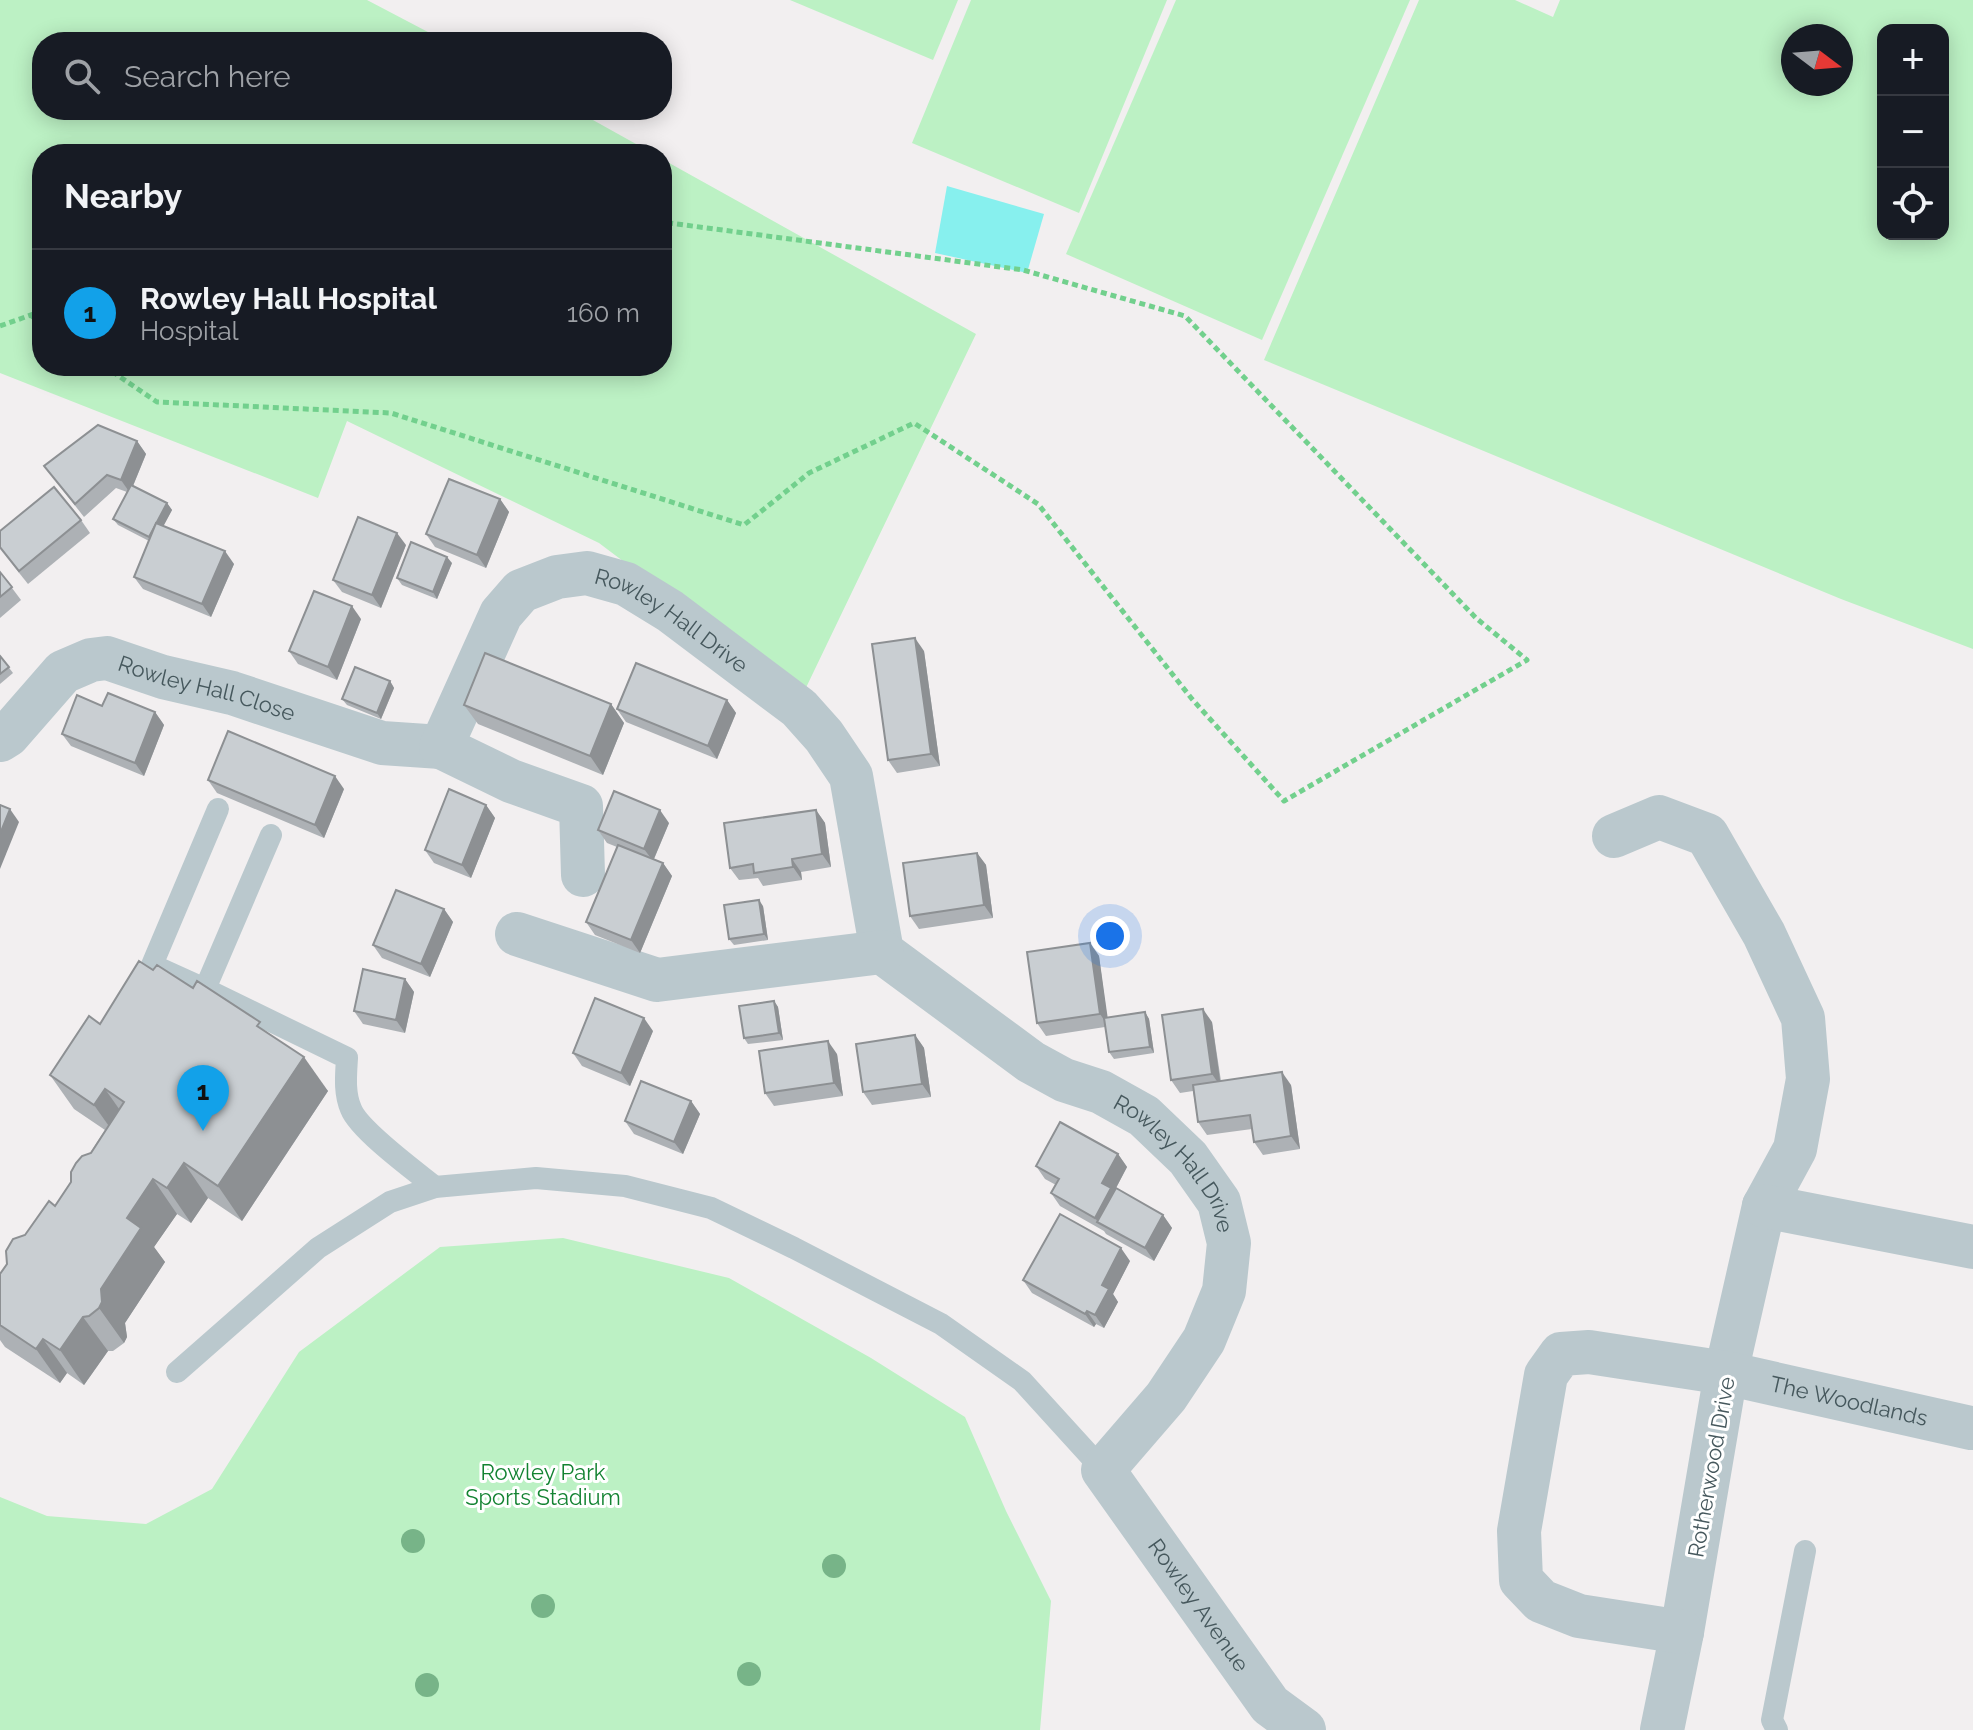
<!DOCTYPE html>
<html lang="en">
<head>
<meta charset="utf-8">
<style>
	:root { --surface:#171b24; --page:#242831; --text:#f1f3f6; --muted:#9ea1a6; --line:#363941; --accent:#12a1e9 }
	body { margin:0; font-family:Raleway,sans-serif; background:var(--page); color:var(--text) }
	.controls { position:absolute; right:24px; top:24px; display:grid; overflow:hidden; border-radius:16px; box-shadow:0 4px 20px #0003 }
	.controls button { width:72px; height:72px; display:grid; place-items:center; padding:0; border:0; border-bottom:2px solid var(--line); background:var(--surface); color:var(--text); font:40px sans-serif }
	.compass { position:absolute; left:1781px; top:24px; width:72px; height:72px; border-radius:50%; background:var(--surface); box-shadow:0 4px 20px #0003; rotate:106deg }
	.you { position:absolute; left:1110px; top:936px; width:28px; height:28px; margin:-20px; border:6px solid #fff; border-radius:50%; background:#1a73e8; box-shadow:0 0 0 12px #1a73e833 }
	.badge { display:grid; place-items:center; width:52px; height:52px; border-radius:50%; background:var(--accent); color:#111; font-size:26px; font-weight:700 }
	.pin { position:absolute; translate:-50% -66px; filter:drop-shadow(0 2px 4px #0008) }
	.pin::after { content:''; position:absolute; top:42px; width:28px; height:24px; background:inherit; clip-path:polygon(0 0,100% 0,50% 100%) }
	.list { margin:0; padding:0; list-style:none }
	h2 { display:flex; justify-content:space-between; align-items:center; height:104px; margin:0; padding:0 32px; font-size:34px }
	h2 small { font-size:26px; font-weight:400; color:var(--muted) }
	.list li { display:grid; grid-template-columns:52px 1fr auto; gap:24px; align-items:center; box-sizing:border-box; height:128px; padding:0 32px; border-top:2px solid var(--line) }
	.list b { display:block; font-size:30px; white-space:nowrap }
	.list p { margin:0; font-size:26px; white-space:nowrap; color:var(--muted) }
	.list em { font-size:26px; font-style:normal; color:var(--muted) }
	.icon { flex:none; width:44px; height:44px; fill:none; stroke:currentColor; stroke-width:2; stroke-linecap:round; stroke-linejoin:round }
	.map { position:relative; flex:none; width:1973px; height:1730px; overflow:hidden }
	.search { position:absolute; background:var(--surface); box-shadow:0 4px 20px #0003; left:32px; top:32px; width:640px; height:88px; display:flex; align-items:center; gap:20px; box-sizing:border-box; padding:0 28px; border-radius:32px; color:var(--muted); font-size:30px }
	.panel { position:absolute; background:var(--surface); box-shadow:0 4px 20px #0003; left:32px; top:144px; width:640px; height:232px; border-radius:32px }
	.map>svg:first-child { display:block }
	.green { fill:#bcf1c4; fill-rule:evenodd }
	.water { fill:#87f0ee }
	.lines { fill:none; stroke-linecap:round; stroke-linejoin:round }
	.path { stroke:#72d08d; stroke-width:5; stroke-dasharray:6 4; stroke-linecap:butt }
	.lane { stroke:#bac8cd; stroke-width:22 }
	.street { stroke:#bac8cd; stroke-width:44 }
	.tree { fill:#77b488 }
	.wall { fill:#adb1b5 }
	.shaded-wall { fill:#8d9093 }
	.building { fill:#c9ced2; stroke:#8d9093; stroke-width:2 }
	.labels { text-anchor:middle; stroke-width:6; stroke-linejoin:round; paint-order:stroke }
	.street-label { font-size:22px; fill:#46585d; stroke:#fff }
	.park-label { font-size:22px; fill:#138332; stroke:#fff }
</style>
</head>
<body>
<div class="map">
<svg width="1973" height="1730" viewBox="0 0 1973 1730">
	<rect width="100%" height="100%" fill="#f2eff0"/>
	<!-- green -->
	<g class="green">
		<path d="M0 0H367L447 42H42V110H575L654 154H42V366H662V159L976 334 802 696 599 543 347 421 318 498 0 373Z"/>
		<path d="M790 0H958L933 60Z"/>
		<path d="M971 0H1167L1079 213 912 143Z"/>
		<path d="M1176 0H1410L1262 340 1066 254Z"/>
		<path d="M1419 0H1515L1553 17 1560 0H1973V649L1841 599 1264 360ZM1943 30V234H1883V30ZM1793 36H1841V84H1793Z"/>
		<path d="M563 1238 729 1278 871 1358 965 1417 1006 1511 1051 1601 1040 1730H0V1497L47 1516 146 1524 212 1489 299 1352 440 1247Z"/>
	</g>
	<!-- water -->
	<path class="water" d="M947 186 1044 214 1027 273 935 253Z"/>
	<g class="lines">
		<!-- path -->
		<g class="path">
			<path d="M30 315 42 323"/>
			<path d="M0 326 42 311"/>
			<path d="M104 366 157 402 391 413 744 525 809 473 914 423 1038 504 1192 699 1284 801 1527 660 1476 618 1185 316 1023 270 662 222"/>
		</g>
		<!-- lane -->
		<g class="lane">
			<path d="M271 835 205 989 347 1058C346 1075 344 1093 351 1109 359 1130 415 1171 435 1187"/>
			<path d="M205 989 152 965 218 809"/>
			<path d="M177 1372 318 1248 390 1202 435 1187 536 1178 625 1186 711 1208 794 1248 941 1324 1022 1381 1103 1470"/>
			<path d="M1777 1730 1772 1720 1805 1551"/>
		</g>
		<!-- street -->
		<g class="street">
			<path id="s1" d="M0 740 8 735 63 672 91 660 107 658 163 677 232 693 382 743 441 747"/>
			<path d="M1614 836 1659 817 1707 835 1764 934 1803 1018 1808 1079 1795 1149 1764 1206 1726 1373 1682 1632 1662 1730"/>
			<path id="s2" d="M583 875 581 806 511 781 441 747 501 614 521 591 557 577 587 573 626 584 670 611 799 708 824 736 851 776 882 952 1031 1062 1064 1080 1101 1092 1144 1116 1188 1158 1219 1202 1229 1243 1224 1291 1204 1340 1166 1397 1103 1470 1270 1705 1304 1730"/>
			<path d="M517 934 657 980 882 952"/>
			<path d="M1764 1206 1973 1247"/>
			<path id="s3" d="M1682 1632 1579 1616 1541 1601 1521 1580 1519 1531 1546 1375 1561 1354 1589 1352 1726 1373 1971 1428"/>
		</g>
	</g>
	<!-- trees -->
	<g class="tree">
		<circle cx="413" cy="1541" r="12"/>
		<circle cx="834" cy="1566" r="12"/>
		<circle cx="543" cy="1606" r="12"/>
		<circle cx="749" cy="1674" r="12"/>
		<circle cx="427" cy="1685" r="12"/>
	</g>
	<!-- wall -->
	<g class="wall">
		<path d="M137 441 146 454 133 486 167 503 172 510 163 526 234 564 211 617 143 589 134 577 149 541 118 525 113 519 127 492 116 488 84 517 44 466Z"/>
		<path d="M500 499 509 512 486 568 435 547 426 534Z"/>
		<path d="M81 520 90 533 28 584 0 549V531Z"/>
		<path d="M406 545 381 608 342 592 333 580Z"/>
		<path d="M452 563 437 599 402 585 397 578Z"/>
		<path d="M0 572 21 600 0 618Z"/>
		<path d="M361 619 337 680 298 664 289 651Z"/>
		<path d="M924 651 940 766 897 773 888 760Z"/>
		<path d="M0 656 13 673 0 684Z"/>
		<path d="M390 681 394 688 381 719 347 705 342 699Z"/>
		<path d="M727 700 736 713 717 759 626 722 617 709Z"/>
		<path d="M611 704 624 723 603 775 478 724 464 705Z"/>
		<path d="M102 706 155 712 164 725 144 776 71 746 62 734Z"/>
		<path d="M208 780 344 789 324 838 217 793Z"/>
		<path d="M486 805 495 818 471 878 434 863 425 850Z"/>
		<path d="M816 810 825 823 831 867 801 872 802 880 763 886 758 878 739 880 730 868Z"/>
		<path d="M669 823 654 859 663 863 672 876 640 953 595 935 586 922 617 847 607 843 598 830Z"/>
		<path d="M977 853 986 865 993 918 919 929 910 916Z"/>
		<path d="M763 906 768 940 734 945 729 939Z"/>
		<path d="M444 909 453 922 430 977 382 958 373 945Z"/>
		<path d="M1090 943 1099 956 1107 1018 1145 1012 1149 1019 1154 1053 1114 1059 1109 1052 1105 1027 1046 1036 1037 1023Z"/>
		<path d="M153 970 193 988 267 1032 328 1091 242 1221 208 1198 191 1223 177 1214 154 1247 165 1262 125 1323 127 1337 124 1343 113 1351H108L84 1385 67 1373 60 1383 5 1347 0 1340V1274L25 1235 55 1206 105 1130 74 1109 50 1075Z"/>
		<path d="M405 979 414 992 405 1033 363 1024 354 1011Z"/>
		<path d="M774 1001 778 1007 783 1040 748 1044 744 1038Z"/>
		<path d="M1212 1022 1221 1081 1291 1085 1300 1149 1263 1155 1254 1142 1252 1129 1207 1135 1198 1122 1193 1091 1180 1093 1171 1080Z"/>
		<path d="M653 1031 630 1086 582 1066 573 1053Z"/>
		<path d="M915 1035 924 1048 931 1097 872 1105 863 1092Z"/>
		<path d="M837 1054 843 1096 774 1106 765 1093Z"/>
		<path d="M691 1101 700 1114 683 1154 634 1134 625 1121Z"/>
		<path d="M1118 1154 1127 1167 1114 1192 1163 1215 1172 1228 1154 1261 1106 1234 1104 1231 1060 1206 1051 1193 1056 1185 1045 1179 1036 1166Z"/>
		<path d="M1130 1261 1113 1294 1118 1302 1104 1328 1096 1324 1094 1327 1032 1293 1023 1280Z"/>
	</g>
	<!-- shaded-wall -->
	<g class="shaded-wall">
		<path d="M137 441 146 454 130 493 121 480Z"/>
		<path d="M500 499 509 512 486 568 477 555Z"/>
		<path d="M167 503 172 510 154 544 149 537Z"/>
		<path d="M397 533 406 545 381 608 372 595Z"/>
		<path d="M225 551 234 564 211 617 202 604Z"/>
		<path d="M447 557 452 563 437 599 433 592Z"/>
		<path d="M352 606 361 619 337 680 328 667Z"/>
		<path d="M915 638 924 651 940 766 931 754Z"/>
		<path d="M390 681 394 688 381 719 377 713Z"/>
		<path d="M727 700 736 713 717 759 708 746Z"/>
		<path d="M611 704 624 723 603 775 590 756Z"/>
		<path d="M155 712 164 725 144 776 135 763Z"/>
		<path d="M335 776 344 789 324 838 315 825Z"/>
		<path d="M486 805 495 818 471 878 462 865Z"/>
		<path d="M10 809 19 822 0 869V834Z"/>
		<path d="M660 810 669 823 653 861 644 849Z"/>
		<path d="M816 810 825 823 831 867 822 854Z"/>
		<path d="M977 853 986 865 993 918 984 905Z"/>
		<path d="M792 859 801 872 802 880 793 867Z"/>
		<path d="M663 863 672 876 640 953 631 940Z"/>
		<path d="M759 900 763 906 768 940 764 934Z"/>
		<path d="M444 909 453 922 430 977 421 964Z"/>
		<path d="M1090 943 1099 956 1109 1027 1100 1014Z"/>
		<path d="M405 979 414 992 405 1033 396 1020Z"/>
		<path d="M774 1001 778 1007 783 1040 779 1033Z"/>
		<path d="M1203 1009 1212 1022 1221 1087 1212 1074Z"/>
		<path d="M1145 1012 1149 1019 1154 1053 1150 1047Z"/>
		<path d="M644 1018 653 1031 630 1086 621 1073Z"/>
		<path d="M915 1035 924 1048 931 1097 922 1084Z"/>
		<path d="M828 1041 837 1054 843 1096 834 1083Z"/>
		<path d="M304 1057 328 1091 242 1221 218 1186Z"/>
		<path d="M1282 1072 1291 1085 1300 1149 1291 1136Z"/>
		<path d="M105 1089 129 1123 118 1139 94 1105Z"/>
		<path d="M691 1101 700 1114 683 1154 674 1142Z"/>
		<path d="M1118 1154 1127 1167 1098 1222 1095 1218 1102 1183Z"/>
		<path d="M184 1163 208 1198 191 1223 167 1188Z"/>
		<path d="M153 1179 177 1214 154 1247 165 1262 125 1323 127 1337 124 1343 99 1308 101 1289 127 1218Z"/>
		<path d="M1163 1215 1172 1228 1154 1261 1145 1248Z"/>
		<path d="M1121 1248 1130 1261 1113 1294 1118 1302 1104 1328 1095 1315 1102 1285Z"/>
		<path d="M1087 1311 1096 1324 1094 1327 1085 1314Z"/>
		<path d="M83 1317 108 1351 84 1385 60 1350Z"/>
		<path d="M43 1339 67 1373 60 1383 36 1349Z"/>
	</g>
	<!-- building -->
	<g class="building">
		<path d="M98 425 137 441 121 480 107 475 75 504 44 466Z"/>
		<path d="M449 479 500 499 477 555 426 534Z"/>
		<path d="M131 485 167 503 149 537 113 519Z"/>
		<path d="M54 487 81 520 19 571 0 547V531Z"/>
		<path d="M358 517 397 533 372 595 333 580Z"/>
		<path d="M156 523 225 551 202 604 134 577Z"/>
		<path d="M411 542 447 557 433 592 397 578Z"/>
		<path d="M0 572 12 587 0 597Z"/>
		<path d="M314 591 352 606 328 667 289 651Z"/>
		<path d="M915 638 931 754 888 760 872 644Z"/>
		<path d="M485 653 611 704 590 756 464 705Z"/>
		<path d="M0 656 9 667 0 674Z"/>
		<path d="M636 663 727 700 708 746 617 709Z"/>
		<path d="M355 667 390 681 377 713 342 699Z"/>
		<path d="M108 693 155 712 135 763 62 734 77 695 102 706Z"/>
		<path d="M228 731 335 776 315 825 208 780Z"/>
		<path d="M449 789 486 805 462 865 425 850Z"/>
		<path d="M614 791 660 810 644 849 598 830Z"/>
		<path d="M0 805 10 809 0 834Z"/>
		<path d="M816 810 822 854 792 859 793 867 754 873 753 864 730 868 724 823Z"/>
		<path d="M618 845 663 863 631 940 586 922Z"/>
		<path d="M977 853 984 905 910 916 903 863Z"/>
		<path d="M396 890 444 909 421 964 373 945Z"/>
		<path d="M759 900 764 934 729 939 724 905Z"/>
		<path d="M1090 943 1100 1014 1037 1023 1027 952Z"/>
		<path d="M139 961 153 970 157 965 193 988 197 981 260 1022 257 1026 304 1057 218 1186 184 1163 167 1188 153 1179 127 1218 141 1228 101 1289 102 1302 99 1308 89 1316 83 1317 60 1350 43 1339 36 1349 0 1325V1274L7 1264 6 1251 13 1239 25 1235 49 1201 55 1206 71 1182V1172L76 1163 82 1156 91 1153 124 1102 105 1089 94 1105 50 1075 89 1016 100 1024Z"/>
		<path d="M363 969 405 979 396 1020 354 1011Z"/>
		<path d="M595 998 644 1018 621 1073 573 1053Z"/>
		<path d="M774 1001 779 1033 744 1038 739 1006Z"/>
		<path d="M1203 1009 1212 1074 1171 1080 1162 1015Z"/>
		<path d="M1145 1012 1150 1047 1109 1052 1104 1018Z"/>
		<path d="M915 1035 922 1084 863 1092 856 1044Z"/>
		<path d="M828 1041 834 1083 765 1093 759 1051Z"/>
		<path d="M1282 1072 1291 1136 1254 1142 1250 1115 1198 1122 1193 1085Z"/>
		<path d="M641 1081 691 1101 674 1142 625 1121Z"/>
		<path d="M1060 1122 1118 1154 1102 1183 1111 1188 1095 1218 1051 1193 1059 1179 1036 1166Z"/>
		<path d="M1116 1188 1163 1215 1145 1248 1097 1222Z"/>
		<path d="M1060 1214 1121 1248 1102 1285 1109 1289 1095 1315 1087 1311 1085 1314 1023 1280Z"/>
	</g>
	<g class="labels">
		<!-- street labels -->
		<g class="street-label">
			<text dy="8" stroke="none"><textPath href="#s2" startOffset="564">Rowley Hall Drive</textPath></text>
			<text dy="8" stroke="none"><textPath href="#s1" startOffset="244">Rowley Hall Close</textPath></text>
			<text dy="8" stroke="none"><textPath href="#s2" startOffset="1352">Rowley Hall Drive</textPath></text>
			<text dy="8" stroke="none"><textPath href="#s3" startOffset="700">The Woodlands</textPath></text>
			<text transform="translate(1711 1467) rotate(-80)" y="8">Rotherwood Drive</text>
			<text dy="8" stroke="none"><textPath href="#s2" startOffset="1884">Rowley Avenue</textPath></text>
		</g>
		<!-- park labels -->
		<g class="park-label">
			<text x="543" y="1480">Rowley Park<tspan x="543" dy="25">Sports Stadium</tspan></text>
		</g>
	</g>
</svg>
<div class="controls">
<button>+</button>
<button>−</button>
<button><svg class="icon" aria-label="locate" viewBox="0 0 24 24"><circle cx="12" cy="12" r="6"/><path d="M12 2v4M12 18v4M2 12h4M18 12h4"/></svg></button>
</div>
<svg class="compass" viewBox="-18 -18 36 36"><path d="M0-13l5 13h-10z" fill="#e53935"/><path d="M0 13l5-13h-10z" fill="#9ea1a6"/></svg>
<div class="you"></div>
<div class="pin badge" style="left:203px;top:1131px">1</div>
<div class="search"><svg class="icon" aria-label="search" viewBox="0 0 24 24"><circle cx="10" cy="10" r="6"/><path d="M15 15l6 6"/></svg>Search here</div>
<section class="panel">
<h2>Nearby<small></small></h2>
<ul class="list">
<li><span class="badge">1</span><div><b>Rowley Hall Hospital</b><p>Hospital</p></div><em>160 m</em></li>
</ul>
</section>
</div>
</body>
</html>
